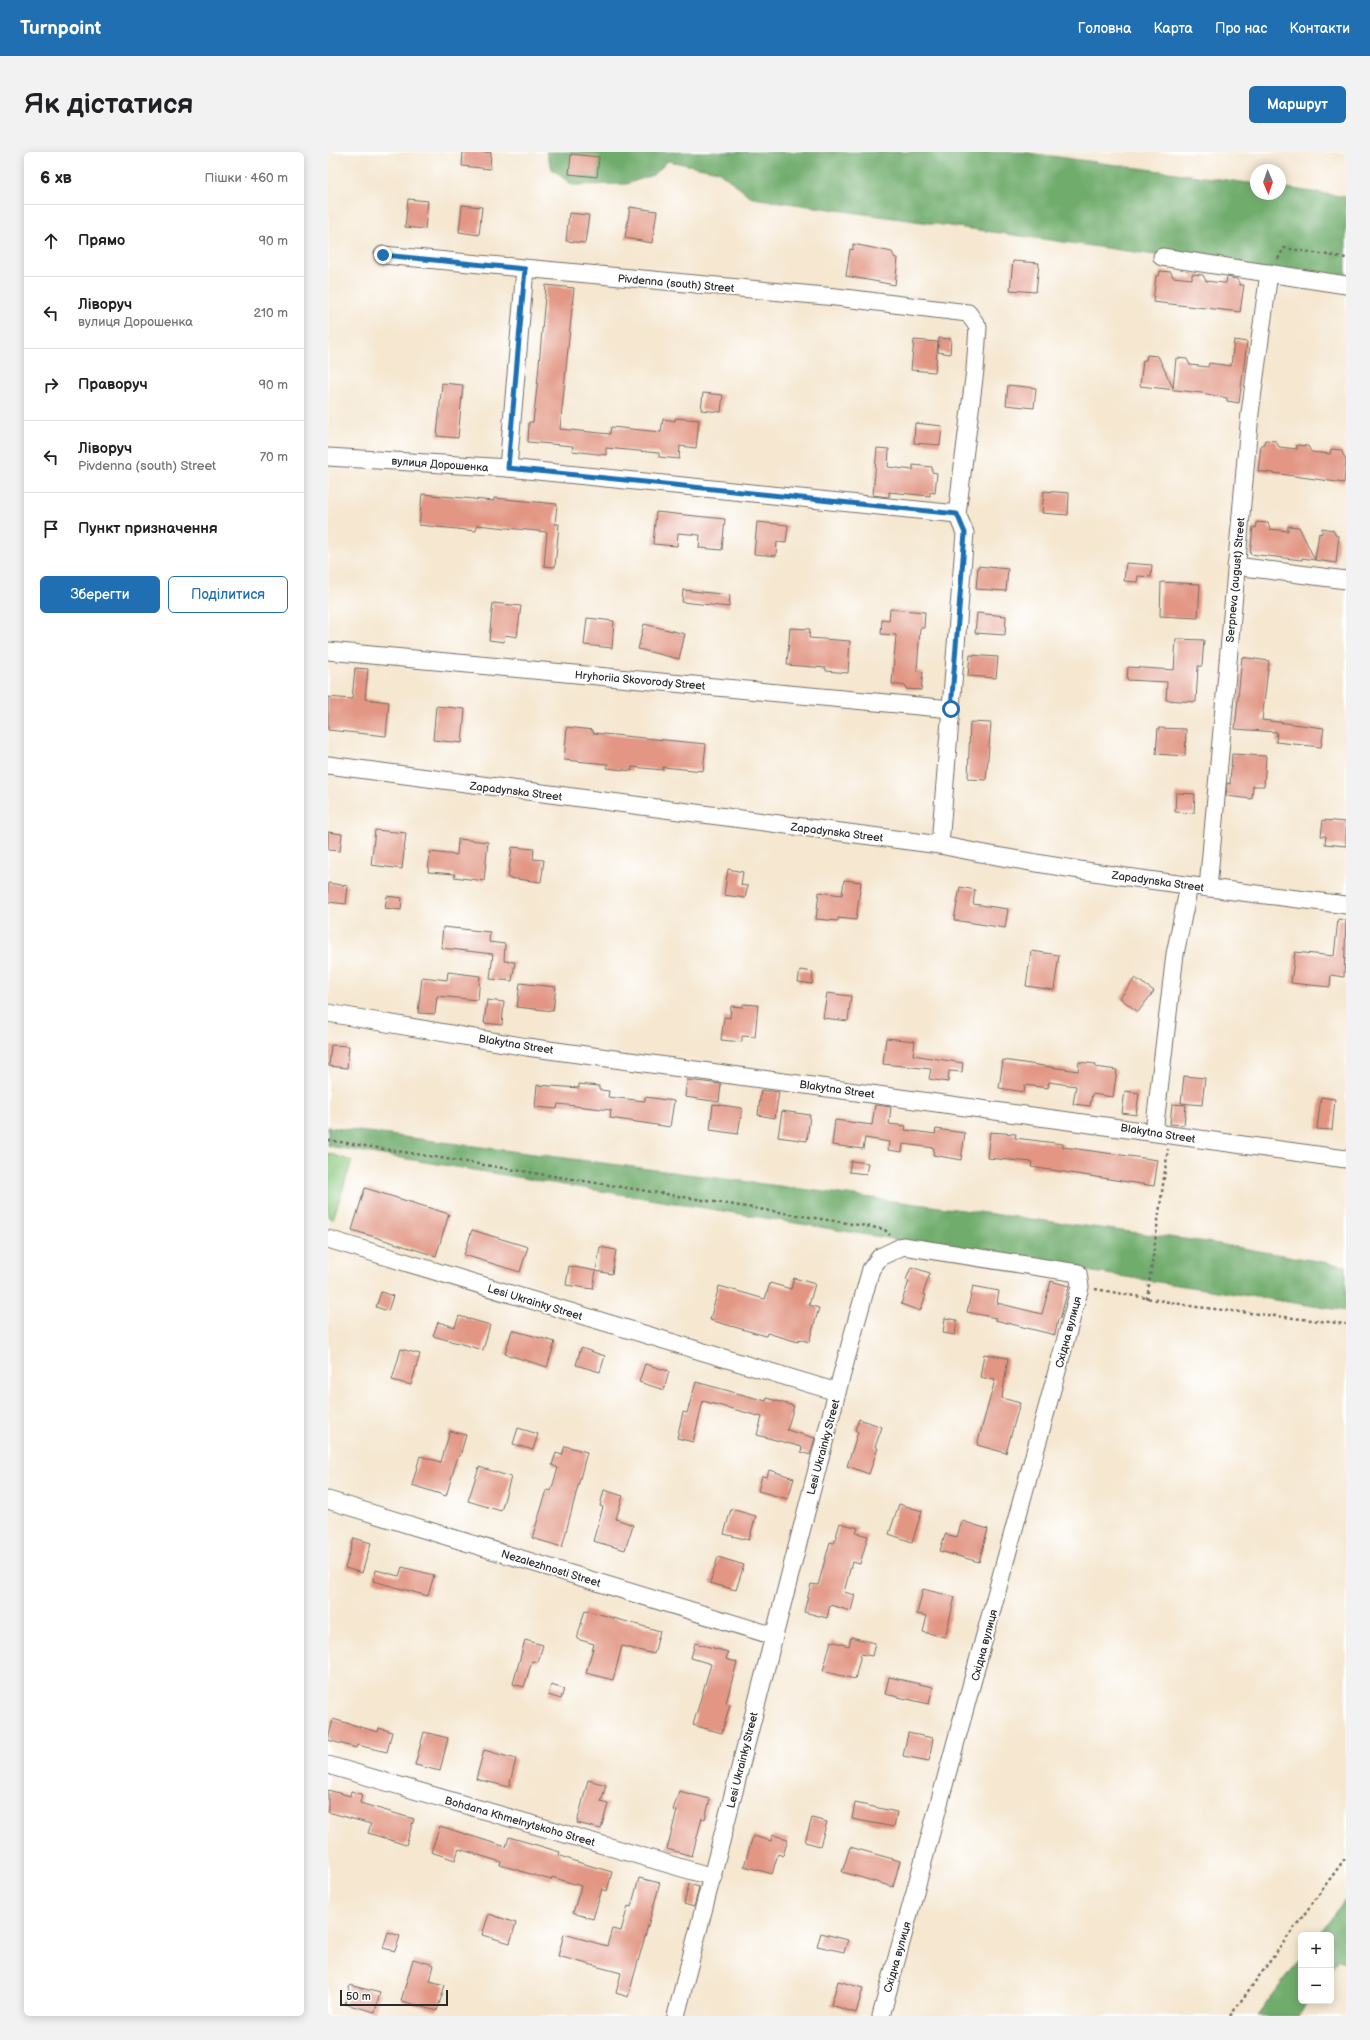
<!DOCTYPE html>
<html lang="uk">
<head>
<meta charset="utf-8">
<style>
	:root { --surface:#fff; --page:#f2f2f2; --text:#202124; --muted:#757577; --line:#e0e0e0; --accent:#1f6fb2 }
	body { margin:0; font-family:"Balsamiq Sans",sans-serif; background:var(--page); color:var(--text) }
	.controls { position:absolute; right:12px; bottom:12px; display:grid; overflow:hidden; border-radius:6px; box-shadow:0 2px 10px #0003 }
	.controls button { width:36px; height:36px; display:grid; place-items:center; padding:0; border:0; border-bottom:1px solid var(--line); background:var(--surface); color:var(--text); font:20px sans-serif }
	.compass { position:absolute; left:922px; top:12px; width:36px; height:36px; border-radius:50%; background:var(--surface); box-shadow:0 2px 10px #0003; rotate:178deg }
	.scale { position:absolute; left:12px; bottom:10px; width:108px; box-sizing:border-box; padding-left:4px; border:2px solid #2b2b2b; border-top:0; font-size:11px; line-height:14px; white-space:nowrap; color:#2b2b2b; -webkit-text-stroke:3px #fff; paint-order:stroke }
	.stop { position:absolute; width:12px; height:12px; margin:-9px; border:3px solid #1f6fb2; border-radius:50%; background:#fff }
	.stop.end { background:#1f6fb2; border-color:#fff; box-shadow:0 1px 4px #0008 }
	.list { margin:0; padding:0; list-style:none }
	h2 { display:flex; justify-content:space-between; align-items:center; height:52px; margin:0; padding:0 16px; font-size:17px }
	h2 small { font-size:13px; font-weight:400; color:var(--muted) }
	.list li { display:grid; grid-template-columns:26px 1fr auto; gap:12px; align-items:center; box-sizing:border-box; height:72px; padding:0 16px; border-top:1px solid var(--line) }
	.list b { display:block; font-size:15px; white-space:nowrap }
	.list p { margin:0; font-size:13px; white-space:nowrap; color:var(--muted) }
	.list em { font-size:13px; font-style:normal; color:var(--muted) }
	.actions { display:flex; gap:8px; padding:12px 16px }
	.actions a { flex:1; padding:9px 0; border:1px solid var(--accent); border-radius:6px; text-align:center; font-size:14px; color:var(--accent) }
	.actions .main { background:var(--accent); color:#fff }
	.icon { flex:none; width:22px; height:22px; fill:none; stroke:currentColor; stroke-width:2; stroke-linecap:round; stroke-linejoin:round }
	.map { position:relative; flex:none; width:1018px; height:1864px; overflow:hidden; border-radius:6px }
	header { display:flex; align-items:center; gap:24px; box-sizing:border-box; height:56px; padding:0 20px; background:var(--accent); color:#fff }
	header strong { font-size:19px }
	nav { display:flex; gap:22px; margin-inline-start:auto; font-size:14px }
	.intro { display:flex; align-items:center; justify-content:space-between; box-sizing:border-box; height:96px; padding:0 24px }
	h1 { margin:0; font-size:28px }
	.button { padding:10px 18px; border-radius:6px; background:var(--accent); color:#fff; font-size:14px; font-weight:700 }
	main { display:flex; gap:24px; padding:0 24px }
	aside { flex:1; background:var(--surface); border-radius:6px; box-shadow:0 2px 10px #0003 }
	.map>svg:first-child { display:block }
	.green { fill:#8bc87d; stroke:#5b7a54 }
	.forest { fill:#70ac6c; stroke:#4e6c4c }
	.building { fill:#e29683 }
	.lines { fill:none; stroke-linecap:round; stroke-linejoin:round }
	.minor-casing { stroke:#726d65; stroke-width:19 }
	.path { stroke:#726d65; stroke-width:2.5; stroke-dasharray:3 3; stroke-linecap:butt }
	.minor { stroke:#fff; stroke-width:17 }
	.route { stroke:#1f6fb2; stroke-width:5 }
	.labels { text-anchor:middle; stroke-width:4; stroke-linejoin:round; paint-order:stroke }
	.street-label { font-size:11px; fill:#2b2b2b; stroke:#fff }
</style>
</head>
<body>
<header>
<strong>Turnpoint</strong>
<nav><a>Головна</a><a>Карта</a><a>Про нас</a><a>Контакти</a></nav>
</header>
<div class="intro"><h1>Як дістатися</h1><a class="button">Маршрут</a></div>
<main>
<aside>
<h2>6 хв<small>Пішки · 460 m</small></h2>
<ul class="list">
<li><svg class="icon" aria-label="ahead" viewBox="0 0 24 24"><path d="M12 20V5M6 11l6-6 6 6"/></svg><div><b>Прямо</b></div><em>90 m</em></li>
<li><svg class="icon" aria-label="left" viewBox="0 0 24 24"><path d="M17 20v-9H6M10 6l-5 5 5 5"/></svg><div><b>Ліворуч</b><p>вулиця Дорошенка</p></div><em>210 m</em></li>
<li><svg class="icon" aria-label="right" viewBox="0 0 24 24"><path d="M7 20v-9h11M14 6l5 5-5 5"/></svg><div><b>Праворуч</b></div><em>90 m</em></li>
<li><svg class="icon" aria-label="left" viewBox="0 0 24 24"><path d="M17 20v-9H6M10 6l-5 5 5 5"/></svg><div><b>Ліворуч</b><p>Pivdenna (south) Street</p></div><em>70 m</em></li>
<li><svg class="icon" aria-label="arrive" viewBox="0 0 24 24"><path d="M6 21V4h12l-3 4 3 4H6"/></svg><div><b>Пункт призначення</b></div></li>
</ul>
<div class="actions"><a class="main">Зберегти</a><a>Поділитися</a></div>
</aside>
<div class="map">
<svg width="1018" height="1864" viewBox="0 0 1018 1864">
	<rect width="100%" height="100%" fill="#fff"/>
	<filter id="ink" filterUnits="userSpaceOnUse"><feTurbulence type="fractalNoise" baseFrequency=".025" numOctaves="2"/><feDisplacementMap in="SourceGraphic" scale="8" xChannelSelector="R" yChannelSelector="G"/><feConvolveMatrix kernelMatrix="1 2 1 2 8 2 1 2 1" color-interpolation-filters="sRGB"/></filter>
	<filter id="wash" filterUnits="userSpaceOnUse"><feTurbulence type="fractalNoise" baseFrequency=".012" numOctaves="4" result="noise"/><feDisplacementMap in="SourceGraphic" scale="16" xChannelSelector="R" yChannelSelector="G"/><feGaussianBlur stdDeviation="0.9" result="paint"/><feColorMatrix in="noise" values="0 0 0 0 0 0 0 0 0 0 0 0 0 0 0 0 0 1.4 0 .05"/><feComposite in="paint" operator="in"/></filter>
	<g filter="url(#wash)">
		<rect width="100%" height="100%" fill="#f5e7d0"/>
		<!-- green -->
		<path class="green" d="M0 1001 24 1009 5 1067 0 1065Z"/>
		<!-- forest -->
		<g class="forest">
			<path d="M218 0H694L928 32V42H952V35L1018 45V130L424 46 390 19 340 9 325 23 298 32 244 33 224 17Z"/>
			<path d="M0 975 879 1090 1018 1114V1159L746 1117 0 994Z"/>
			<path d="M1018 1746V1810L1010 1808 1003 1817V1783H990Z"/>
			<path d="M973 1805V1849H980L970 1864H929Z"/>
		</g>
		<g id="blocks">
			<!-- building -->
			<g class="building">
				<path d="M135 0H163L162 17 134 14Z"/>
				<path d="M243 2 271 5 269 25 241 22Z"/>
				<path d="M80 47 100 49 97 77 77 75Z"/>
				<path d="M134 53 154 55 151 83 131 80Z"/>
				<path d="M302 55 329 59 324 91 297 86Z"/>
				<path d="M241 61 261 63 257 91 238 89Z"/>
				<path d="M525 92 564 100 567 106H570L567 133 518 124 522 97 525 98Z"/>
				<path d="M685 109 711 111 708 140 682 138Z"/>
				<path d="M832 119 843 120 845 125 864 127V122L875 123 878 129 895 131H898L899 125 909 127 912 133H916L912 160 825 150 828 124H831Z"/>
				<path d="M218 133 246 136 232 277 282 282 283 275 333 280 335 267 347 269V266L371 268 368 296 352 294 351 307 331 305V301L278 296V303L244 299 245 294 200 290 201 270H205L209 235Z"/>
				<path d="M611 186 623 187 622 202 610 200Z"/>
				<path d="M586 188 610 190 607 220 583 218Z"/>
				<path d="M906 188 919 190 911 251 899 249V246L874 241 812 234 815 208H818L819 203 830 204 845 236 848 206 859 207 862 213 880 215 881 211 903 214Z"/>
				<path d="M114 231 135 233 130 286 109 284Z"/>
				<path d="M680 233 708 236 706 256 678 253Z"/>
				<path d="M375 241 395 243 393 260 373 258Z"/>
				<path d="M587 271 614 274 612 293 586 291Z"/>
				<path d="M937 288 948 289 951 295 969 297V293L980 294 983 300 1002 302 1003 297 1013 298 1018 308 1016 331 930 319 933 293H936Z"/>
				<path d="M549 296 561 297 560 315 585 318V313L604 315V320L609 321 607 341 602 340V344L561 340V345L545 343Z"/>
				<path d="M716 339 741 341 740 363 714 361Z"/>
				<path d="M94 342 166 349V346L229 352 227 372H231L227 415 216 414 219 380 149 373 148 379 91 373Z"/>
				<path d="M328 360 397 367 394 398 371 396 372 383 350 381 349 394 325 392Z"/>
				<path d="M429 370 460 373 458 391 449 390 448 404 426 402Z"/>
				<path d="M929 370 940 371 942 377 960 379V374L971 375 987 408 974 406V408L922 402 925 375 928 376Z"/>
				<path d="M994 376 1005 378 1008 384H1011L1008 411 987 408 991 381 994 382Z"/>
				<path d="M798 411 824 413 823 425 810 424 809 430 796 429Z"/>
				<path d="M650 414 680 417 678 439 648 437Z"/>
				<path d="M833 430 872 432 870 466 832 464Z"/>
				<path d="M355 438 402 443 401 455 354 450Z"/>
				<path d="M165 451 193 454 189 485 177 483 176 490 161 488Z"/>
				<path d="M562 457 597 460 596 476H592L589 519 595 520 593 538 578 537V534L564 532 568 483 553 482 554 467 561 468Z"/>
				<path d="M649 461 678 464 677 483 647 481Z"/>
				<path d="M259 466 286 469 284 496 256 493Z"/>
				<path d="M316 472 357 482 351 507 310 497Z"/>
				<path d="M462 476 482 477 481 486 522 489 520 521 498 519V516L459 513Z"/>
				<path d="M848 487 876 488 874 514H870L868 550 838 548 839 530 799 528 800 515 846 518Z"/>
				<path d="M642 503 670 505 668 526 640 524Z"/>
				<path d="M914 505 941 509 934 568 996 576 993 595 948 590 949 580 907 577Z"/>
				<path d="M27 516 40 517 37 547 61 550 58 584 0 578V545L24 547Z"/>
				<path d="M108 554 137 557 134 591 105 588Z"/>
				<path d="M642 570 663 571 658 628 640 627Z"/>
				<path d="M239 575 265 578V581L378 592 375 619 335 615V618L304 615V619L279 616 280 612 236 608Z"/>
				<path d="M830 576 858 577 857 604 828 602Z"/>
				<path d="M904 602 938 604 936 634H925L924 647 898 644 899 631 902 632Z"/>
				<path d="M848 641 867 642 866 661 847 660Z"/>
				<path d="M995 668 1018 670V694L997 692 998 684H993Z"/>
				<path d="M47 678 78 681 74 717 43 713Z"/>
				<path d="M0 680 14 682 12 699 0 698Z"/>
				<path d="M130 687 160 690 156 729 126 725 127 722 100 720 102 700 129 703Z"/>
				<path d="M184 695 206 697 205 707 216 708 213 730 180 726Z"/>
				<path d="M400 717 415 720 413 733 420 734 417 746 396 743Z"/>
				<path d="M516 728 533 730 528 768 510 766V769L488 767 491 740 514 743Z"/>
				<path d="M0 731 20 734 18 752 0 750Z"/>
				<path d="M632 735 647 738 645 752 680 757 677 776 626 768Z"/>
				<path d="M59 744 74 746 73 758 57 756Z"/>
				<path d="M1010 767 1018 768 1016 825 1003 823 1002 835 963 831 967 800 1006 804Z"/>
				<path d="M115 775 162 780 161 790 177 792 176 809 187 810 184 829 162 827 165 802 113 796Z"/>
				<path d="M703 799 731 803 726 838 698 834Z"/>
				<path d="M472 818 485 820 484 832 470 830Z"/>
				<path d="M120 820 152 824 150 848 109 844 107 862 90 861 94 825 119 828Z"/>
				<path d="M807 826 826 839 810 860 792 846Z"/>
				<path d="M192 831 228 835 225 859 189 855Z"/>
				<path d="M499 841 523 844 520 869 495 866Z"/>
				<path d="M159 848 176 850 174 873 156 871Z"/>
				<path d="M415 852 430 853 427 885 414 884V890L393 888 396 865 402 866 403 854 415 855Z"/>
				<path d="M558 886 587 889 585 903 635 911 634 920 621 919 620 930 601 927 603 917 555 912Z"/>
				<path d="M3 893 21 894 19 916 1 914Z"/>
				<path d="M675 908 750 919 751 910 768 912 767 915 789 918 785 945 764 942 762 954 745 952 748 934 721 930 720 936 697 933 696 940 671 936Z"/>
				<path d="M856 924 877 926 874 953 853 951Z"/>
				<path d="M359 928 393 932 391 950 357 945Z"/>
				<path d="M251 932 271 934V938L281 939 280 945 317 949V945L346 949 342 975 282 966 283 958 230 952 229 957 207 955 209 933 251 936Z"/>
				<path d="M433 938 451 940 447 966 430 963Z"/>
				<path d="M797 939 811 941 808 963 794 961Z"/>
				<path d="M993 945 1007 947 1004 978 989 977Z"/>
				<path d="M385 952 414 956 410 982 382 978Z"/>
				<path d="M844 952 858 953 856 973 842 972Z"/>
				<path d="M547 953 563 955 561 972 578 974 577 978 607 982 608 977 637 981 633 1008 605 1003 606 996 575 992 574 1000 560 998 561 990 537 986 535 997 504 993 507 968 544 973Z"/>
				<path d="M454 959 482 963 479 989 450 985Z"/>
				<path d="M662 980 688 982 687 986 735 992V995L830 1008 826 1034 703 1015 704 1010 659 1006Z"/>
				<path d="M523 1009 540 1011 538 1022 521 1020Z"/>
				<path d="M37 1036 121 1062 108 1104 24 1078Z"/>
				<path d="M144 1078 200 1095 192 1120 136 1103Z"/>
				<path d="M272 1095 288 1098 284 1122 268 1119Z"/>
				<path d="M241 1114 268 1119 265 1137 238 1133Z"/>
				<path d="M583 1115 602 1121 595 1142 598 1143 592 1159 573 1152 581 1129 578 1128Z"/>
				<path d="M466 1126 487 1132 481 1153 491 1156 481 1190 471 1187 470 1190 439 1181 438 1184 382 1168 391 1134 437 1147 442 1131 463 1137Z"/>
				<path d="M723 1129 741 1134 732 1167H730L727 1183 667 1168 668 1166 639 1160 645 1134 671 1139 669 1151 714 1162Z"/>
				<path d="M53 1140 65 1144 60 1159 48 1155Z"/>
				<path d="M131 1164 162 1173 155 1198 105 1184 110 1170 127 1175Z"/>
				<path d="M617 1166 629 1168 627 1183 615 1181Z"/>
				<path d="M184 1178 227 1190 219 1215 177 1202Z"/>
				<path d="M253 1196 277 1204 272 1220 248 1213Z"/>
				<path d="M73 1197 92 1202 83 1233 64 1228Z"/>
				<path d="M656 1202 680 1206 674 1246 692 1251 678 1301 649 1293 667 1228 652 1225Z"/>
				<path d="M317 1212 341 1219 336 1238 311 1230Z"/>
				<path d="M368 1230 438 1249 439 1246 466 1254 459 1278 487 1286 482 1303 473 1300 474 1295 429 1283 434 1265 375 1249 365 1290 349 1286 355 1260 359 1261Z"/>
				<path d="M531 1267 554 1275 547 1295 550 1296 541 1322 519 1314 530 1280 527 1278Z"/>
				<path d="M190 1276 210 1282 205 1298 185 1292Z"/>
				<path d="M122 1279 138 1283 132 1304H130L118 1344 84 1333 92 1304 113 1310Z"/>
				<path d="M237 1294 259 1300 234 1395 204 1386 219 1338 223 1339 230 1316 224 1313 228 1301 234 1303Z"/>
				<path d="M151 1315 183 1325 173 1359 140 1349Z"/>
				<path d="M441 1318 466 1326 460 1347 430 1339 434 1324 439 1325Z"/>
				<path d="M276 1338 295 1344 288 1367 305 1373 297 1398 265 1389 275 1355 272 1354Z"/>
				<path d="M571 1352 594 1359 584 1390 561 1382Z"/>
				<path d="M403 1357 428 1364 421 1388 396 1382Z"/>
				<path d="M634 1369 660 1377 651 1410 612 1399 617 1382 629 1385Z"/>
				<path d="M512 1371 530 1376 528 1381 540 1384 532 1412 524 1410 516 1440 527 1443 523 1459 502 1453 499 1466 476 1460 483 1432 490 1433 502 1390 506 1391Z"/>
				<path d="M26 1386 43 1391 34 1421 17 1416Z"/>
				<path d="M390 1405 416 1413 408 1438 382 1431Z"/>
				<path d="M74 1415 106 1423 100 1444 45 1429 48 1418 71 1424Z"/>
				<path d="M595 1437 627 1445 617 1485 595 1480 599 1464 589 1462Z"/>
				<path d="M257 1458 332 1479 326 1502 294 1494 285 1528 258 1521 266 1492 249 1487Z"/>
				<path d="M523 1485 547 1491 544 1504 533 1502 527 1527 495 1519 503 1489 521 1494Z"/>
				<path d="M197 1488 215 1493 210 1510 204 1509 196 1535 185 1532Z"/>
				<path d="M367 1491 400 1500 398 1507 409 1510 398 1551 402 1552 394 1581 365 1573 383 1512 363 1506Z"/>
				<path d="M561 1525 605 1535 601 1552 557 1542Z"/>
				<path d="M223 1533 236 1537 233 1547 220 1543Z"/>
				<path d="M5 1567 50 1580 51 1576 64 1580 59 1600 29 1593 28 1596 0 1588Z"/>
				<path d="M96 1580 120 1586 112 1619 87 1613Z"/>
				<path d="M580 1581 605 1586 601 1609 575 1604Z"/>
				<path d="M156 1598 188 1607 181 1635 148 1627Z"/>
				<path d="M260 1628 278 1633 273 1650 280 1652 273 1677 249 1671Z"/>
				<path d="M0 1638 22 1644 23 1639 34 1642 32 1651 86 1667 78 1693 40 1681 43 1672 0 1660Z"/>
				<path d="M351 1639 382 1647 377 1667 374 1666 364 1704 339 1697 349 1659 345 1658Z"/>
				<path d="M527 1651 569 1660 566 1675 524 1667Z"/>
				<path d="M484 1666 499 1670 492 1694 477 1690Z"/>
				<path d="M112 1674 178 1695 181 1685 212 1694 232 1700 231 1703 246 1709 284 1720 279 1739 274 1737 265 1767 245 1761 253 1734 224 1725 223 1728 172 1713 173 1710 131 1697 127 1708 103 1700Z"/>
				<path d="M445 1683 460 1687 455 1704 450 1702 444 1722 416 1714 425 1684 443 1689Z"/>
				<path d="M522 1695 572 1709 565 1735 514 1720Z"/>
				<path d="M311 1726 332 1731 300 1845 288 1841 293 1821 230 1804 236 1782 279 1794 284 1777 293 1779 300 1754 303 1755Z"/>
				<path d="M361 1732 371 1735 366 1755 356 1752Z"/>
				<path d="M161 1762 188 1771 182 1791 154 1783Z"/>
				<path d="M60 1780 72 1784 67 1799 55 1796Z"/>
				<path d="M493 1781 520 1788 516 1800 489 1794Z"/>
				<path d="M85 1807 106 1813 102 1829 117 1833 109 1859 73 1849Z"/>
				<path d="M510 1829 535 1836 528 1861 503 1853Z"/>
				<path d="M22 1833 52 1841 47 1860 17 1852Z"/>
			</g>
		</g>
	</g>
	<g filter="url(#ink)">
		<use href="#blocks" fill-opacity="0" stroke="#726d65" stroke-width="1"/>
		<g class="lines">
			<!-- minor casing -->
			<g class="minor-casing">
				<g id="minor">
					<path d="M55 103 508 145 640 161 650 175 647 218 629 362 637 381 612 693"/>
					<path d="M834 105 1018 133"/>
					<path d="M0 305 180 316 629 362"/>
					<path d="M180 316 197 117"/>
					<path d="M908 414 1018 428"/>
					<path d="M0 499 623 557"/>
					<path d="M0 613 612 693C746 721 882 736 1018 753"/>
					<path d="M880 736 922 261 941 121"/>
					<path d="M0 861 199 895 1018 1007"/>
					<path d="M826 980 847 802 861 734"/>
					<path d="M0 1087 509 1240 348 1864"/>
					<path d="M509 1240 543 1117 552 1105 575 1094 750 1121 752 1135 553 1864"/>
					<path d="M0 1348 446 1484"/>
					<path d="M0 1613 385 1725"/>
				</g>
			</g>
			<!-- path -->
			<g class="path">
				<path d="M950 107 956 96 1018 106"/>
				<path d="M0 988 556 1077 562 1083"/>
				<path d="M767 1137 869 1155 1018 1172"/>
				<path d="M819 1147 840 997"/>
				<path d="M902 1864 1018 1705"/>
			</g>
			<!-- minor -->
			<use href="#minor" class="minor"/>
		</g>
	</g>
	<g class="lines" filter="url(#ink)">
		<!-- route -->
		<path class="route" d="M55 103 197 117 180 316 629 362 637 381 623 557"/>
	</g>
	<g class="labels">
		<!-- street labels -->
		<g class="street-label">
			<text transform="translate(348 131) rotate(5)" y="4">Pivdenna (south) Street</text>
			<text transform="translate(112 312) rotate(4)" y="4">вулиця Дорошенка</text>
			<text transform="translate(907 428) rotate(-85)" y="4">Serpneva (august) Street</text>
			<text transform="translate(312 528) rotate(5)" y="4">Hryhoriia Skovorody Street</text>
			<text transform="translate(188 639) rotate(7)" y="4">Zapadynska Street</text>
			<text transform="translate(509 680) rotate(7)" y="4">Zapadynska Street</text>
			<text transform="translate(830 729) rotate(8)" y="4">Zapadynska Street</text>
			<text transform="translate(188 892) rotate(9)" y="4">Blakytna Street</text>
			<text transform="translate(509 937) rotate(8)" y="4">Blakytna Street</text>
			<text transform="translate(830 981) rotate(9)" y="4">Blakytna Street</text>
			<text transform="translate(207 1150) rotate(17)" y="4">Lesi Ukrainky Street</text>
			<text transform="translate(740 1180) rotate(-75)" y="4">Східна вулиця</text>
			<text transform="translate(495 1295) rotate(-75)" y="4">Lesi Ukrainky Street</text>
			<text transform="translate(223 1416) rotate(17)" y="4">Nezalezhnosti Street</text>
			<text transform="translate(656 1493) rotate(-75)" y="4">Східна вулиця</text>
			<text transform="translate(414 1608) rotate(-76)" y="4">Lesi Ukrainky Street</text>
			<text transform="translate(192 1669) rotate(16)" y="4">Bohdana Khmelnytskoho Street</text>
			<text transform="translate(569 1805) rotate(-74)" y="4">Східна вулиця</text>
		</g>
	</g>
</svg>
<div class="controls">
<button>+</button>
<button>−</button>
</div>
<svg class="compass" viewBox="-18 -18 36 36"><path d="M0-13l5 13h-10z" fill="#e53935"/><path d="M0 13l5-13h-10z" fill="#757577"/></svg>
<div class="scale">50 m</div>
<div class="stop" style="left:623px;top:557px"></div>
<div class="stop end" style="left:55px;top:103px"></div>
</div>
</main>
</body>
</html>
